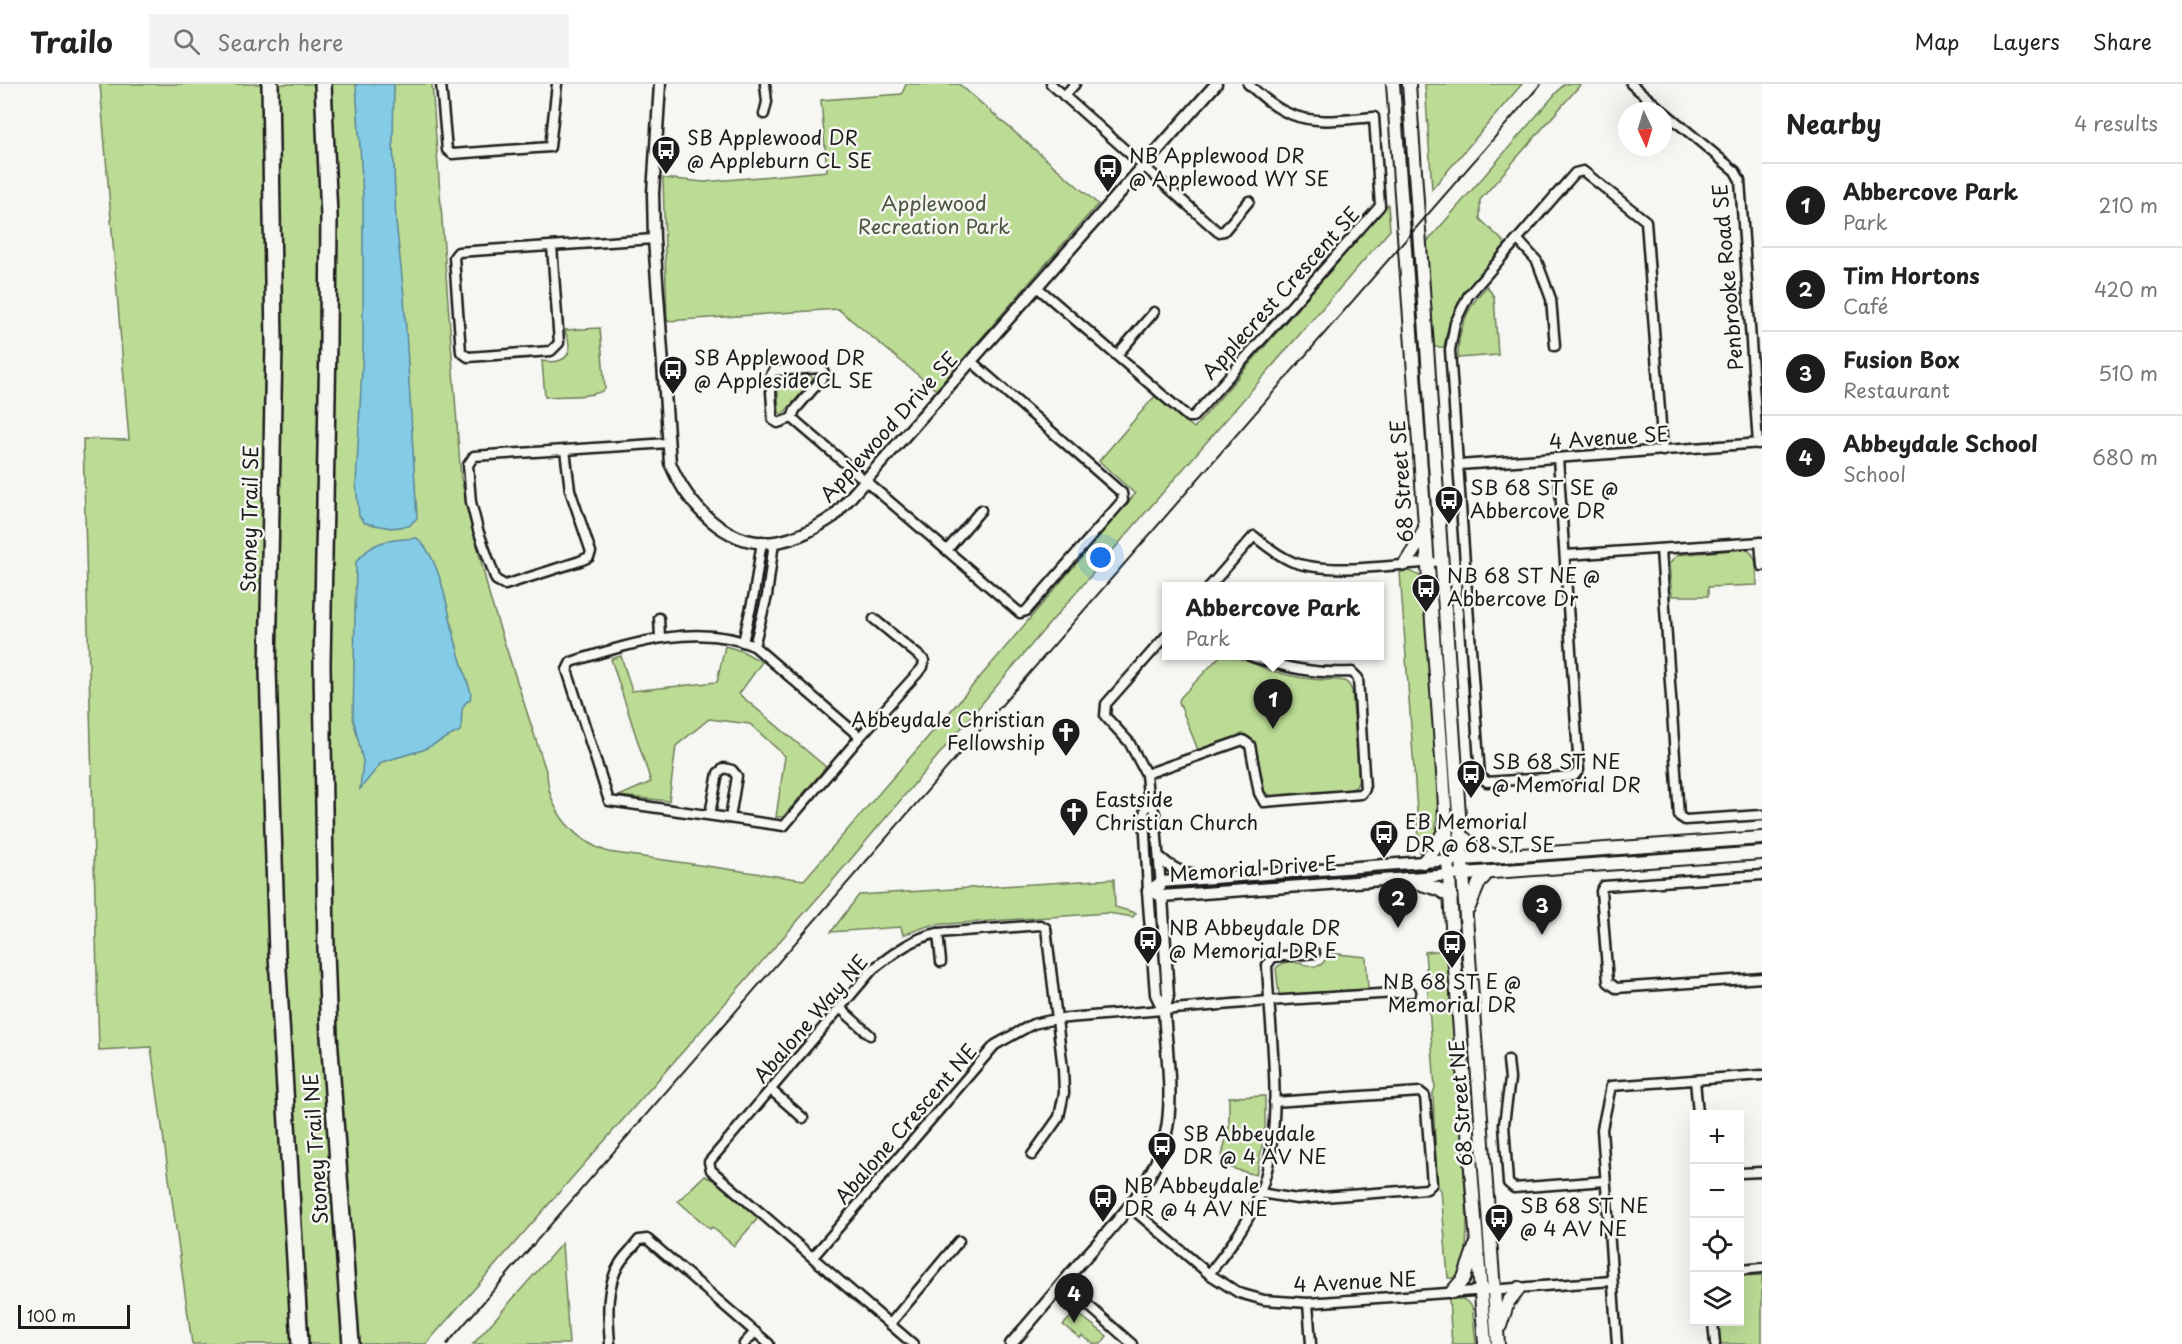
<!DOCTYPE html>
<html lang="en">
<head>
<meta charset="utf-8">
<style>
	:root { --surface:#fff; --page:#f2f2f2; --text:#222; --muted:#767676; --line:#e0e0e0; --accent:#1c1c1c }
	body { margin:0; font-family:"Playpen Sans",sans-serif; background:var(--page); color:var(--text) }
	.controls { position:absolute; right:18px; bottom:18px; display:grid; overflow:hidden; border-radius:0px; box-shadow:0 6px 24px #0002 }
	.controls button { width:54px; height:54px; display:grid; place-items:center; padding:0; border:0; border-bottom:2px solid var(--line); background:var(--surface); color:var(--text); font:30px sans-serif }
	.compass { position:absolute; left:1618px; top:18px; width:54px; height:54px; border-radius:50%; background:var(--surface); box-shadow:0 6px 24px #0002; rotate:176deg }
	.scale { position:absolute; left:18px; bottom:15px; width:112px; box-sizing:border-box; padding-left:6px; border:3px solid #1c1c1c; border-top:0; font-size:16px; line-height:21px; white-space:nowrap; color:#1c1c1c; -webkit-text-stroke:4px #f6f6f2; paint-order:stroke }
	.you { position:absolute; left:1101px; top:474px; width:21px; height:21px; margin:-15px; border:4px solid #fff; border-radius:50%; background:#1a73e8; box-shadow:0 0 0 9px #1a73e833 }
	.badge { display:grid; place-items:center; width:39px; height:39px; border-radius:50%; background:var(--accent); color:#fff; font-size:20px; font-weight:700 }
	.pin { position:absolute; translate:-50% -50px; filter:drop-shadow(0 2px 3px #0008) }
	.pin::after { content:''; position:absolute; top:32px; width:21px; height:18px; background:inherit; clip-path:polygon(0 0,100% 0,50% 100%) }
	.popup { position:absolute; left:1162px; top:498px; width:222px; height:78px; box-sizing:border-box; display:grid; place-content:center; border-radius:0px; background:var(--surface); filter:drop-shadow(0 2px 4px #0005); font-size:20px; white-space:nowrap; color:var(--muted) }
	.popup b { font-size:22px; color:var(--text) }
	.popup::after { content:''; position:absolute; left:50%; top:100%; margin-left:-12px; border:12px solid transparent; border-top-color:var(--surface) }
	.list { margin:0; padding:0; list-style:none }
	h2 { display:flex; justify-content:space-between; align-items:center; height:78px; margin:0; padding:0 24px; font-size:26px }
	h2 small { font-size:20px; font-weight:400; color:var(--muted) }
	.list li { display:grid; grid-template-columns:39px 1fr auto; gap:18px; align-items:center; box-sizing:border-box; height:84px; padding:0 24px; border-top:2px solid var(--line) }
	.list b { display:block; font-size:22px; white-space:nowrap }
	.list p { margin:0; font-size:20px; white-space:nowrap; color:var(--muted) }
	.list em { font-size:20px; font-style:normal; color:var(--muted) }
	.icon { flex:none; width:33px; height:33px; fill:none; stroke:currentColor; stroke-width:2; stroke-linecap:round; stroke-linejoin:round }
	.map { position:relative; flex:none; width:1762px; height:1260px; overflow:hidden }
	header { display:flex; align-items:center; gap:36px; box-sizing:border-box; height:84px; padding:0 30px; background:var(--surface); border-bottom:2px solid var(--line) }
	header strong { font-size:28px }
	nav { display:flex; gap:33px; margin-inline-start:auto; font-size:21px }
	.search { width:420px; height:54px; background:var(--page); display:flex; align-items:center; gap:15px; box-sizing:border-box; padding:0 21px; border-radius:0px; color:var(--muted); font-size:22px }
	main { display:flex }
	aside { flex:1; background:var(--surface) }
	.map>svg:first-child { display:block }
	.green { fill:#bcdc95; stroke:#6c7c58; stroke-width:1.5 }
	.water { fill:#84cbe5; stroke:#5a8595; stroke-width:1.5 }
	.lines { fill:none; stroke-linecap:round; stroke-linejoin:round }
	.minor-casing { stroke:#1c1c1c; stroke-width:13 }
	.tertiary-casing { stroke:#1c1c1c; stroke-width:15 }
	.secondary-casing { stroke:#1c1c1c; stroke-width:16 }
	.motorway-casing { stroke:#1c1c1c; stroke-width:20 }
	.minor { stroke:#f6f6f2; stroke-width:8 }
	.tertiary { stroke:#f6f6f2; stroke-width:10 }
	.secondary { stroke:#f6f6f2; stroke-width:12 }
	.motorway { stroke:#f6f6f2; stroke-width:15 }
	.rail { stroke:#1c1c1c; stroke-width:2 }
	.labels { text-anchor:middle; stroke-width:5; stroke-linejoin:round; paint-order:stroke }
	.poi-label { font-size:20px; fill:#1c1c1c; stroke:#f6f6f2; text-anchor:start }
	.park-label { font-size:20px; fill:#4c5640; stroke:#f6f6f2 }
	.street-label { font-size:20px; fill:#1c1c1c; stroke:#f6f6f2 }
</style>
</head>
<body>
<header>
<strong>Trailo</strong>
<div class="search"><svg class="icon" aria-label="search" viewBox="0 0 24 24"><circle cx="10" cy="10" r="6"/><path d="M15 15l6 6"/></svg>Search here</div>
<nav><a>Map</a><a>Layers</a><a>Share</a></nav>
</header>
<main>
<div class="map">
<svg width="1762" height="1260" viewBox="0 0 1762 1260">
	<rect width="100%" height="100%" fill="#f6f6f2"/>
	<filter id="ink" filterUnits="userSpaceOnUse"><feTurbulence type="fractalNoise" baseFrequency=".0167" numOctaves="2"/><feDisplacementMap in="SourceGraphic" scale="12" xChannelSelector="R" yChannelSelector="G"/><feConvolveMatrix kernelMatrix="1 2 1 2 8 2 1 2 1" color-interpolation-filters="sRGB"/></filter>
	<g filter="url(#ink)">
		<!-- green -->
		<g class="green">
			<path d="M100 0H432L461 395 490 514 547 690C549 728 574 756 608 768L804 796 993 578 1135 410 1099 377 1155 312 1194 344 1388 120 1390 146 1043 547 829 801 426 1260H192L151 963 99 966 83 355 129 356Z"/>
			<path d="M906 0H959L1098 120 936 306 838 225 667 237 663 94 704 98 827 87 821 16 902 10Z"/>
			<path d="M1425 0H1522L1432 105Z"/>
			<path d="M1564 0H1581L1480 116V135L1506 160C1479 191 1449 220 1444 263H1434L1426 159Z"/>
			<path d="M1487 202 1494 213 1498 271 1458 274C1457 245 1468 222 1487 202Z"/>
			<path d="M600 244 605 305C595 314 559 312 545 313L542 277C553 279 571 278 569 262 569 257 566 251 565 246Z"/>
			<path d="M809 291 813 294 812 297 782 331 779 328 777 295 779 293Z"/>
			<path d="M1745 465C1759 470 1756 487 1757 501L1708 503V512H1672L1669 480 1677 471Z"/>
			<path d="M1410 487 1422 493 1424 498 1439 694 1436 746 1434 756 1427 767 1420 770 1400 488Z"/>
			<path d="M725 562 742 567 762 578 739 610 826 683 783 733H776L785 672 750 640 709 635 676 662 669 717 619 712 651 698 611 575 621 572 632 607 717 598Z"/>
			<path d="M1220 572C1240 572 1250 579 1269 586 1288 592 1310 596 1330 596 1342 596 1348 595 1352 607L1359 696 1356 703 1349 706 1272 712 1264 708 1255 659C1250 652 1247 651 1239 652L1198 666 1179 618 1180 614Z"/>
			<path d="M1114 795 1115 823 1136 829 1133 833 1108 829 931 841 903 851 901 843 831 848 859 811Z"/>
			<path d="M1445 866 1449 870 1467 1136C1466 1155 1469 1180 1454 1194H1448L1441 1106 1437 1102 1433 1009 1435 1004 1425 868Z"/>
			<path d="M1328 869 1366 873 1368 905 1279 911 1276 884C1296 865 1319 900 1328 869Z"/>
			<path d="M1265 1012V1049L1256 1091 1220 1081 1229 1041V1013Z"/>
			<path d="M704 1092 718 1098 758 1134 734 1162 712 1143 710 1145 678 1117Z"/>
			<path d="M562 1159 569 1260H473Z"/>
			<path d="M1762 1191V1260H1719L1718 1238H1740V1192Z"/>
			<path d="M1449 1215H1463L1472 1222 1476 1260H1452Z"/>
			<path d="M1076 1228 1107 1252 1101 1260H1094L1082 1252 1080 1254 1063 1241Z"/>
		</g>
		<!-- water -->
		<g class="water">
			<path d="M356 0H394L393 57 396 137 404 212 417 434 409 442 391 444 365 439 359 432 356 400 363 264V112Z"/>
			<path d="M417 454C441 474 448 529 456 559 460 576 466 592 471 609L470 616C457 622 464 636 460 647L423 666 382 678 360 705 363 677 353 634 356 478C376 454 388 457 417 454Z"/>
		</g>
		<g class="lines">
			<!-- minor casing -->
			<g class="minor-casing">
				<g id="minor">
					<path d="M441 0 447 66 452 70 550 63 557 0"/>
					<path d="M1051 0 1218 148 1224 147 1249 117"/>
					<path d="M1631 0 1735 87 1740 96 1758 360"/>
					<path d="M1064 12 1075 0"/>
					<path d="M764 30 767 18 765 0"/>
					<path d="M1518 156 1537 177 1551 215 1555 262"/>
					<path d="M552 162 559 259 551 267 468 273 461 268 454 173 458 168 654 155"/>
					<path d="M1037 203 1188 333H1193L1380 122 1374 33C1347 35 1317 41 1290 30 1274 24 1261 11 1248 0"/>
					<path d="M1117 271 1154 228"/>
					<path d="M822 284 825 291 795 326 792 334 778 339 773 336 770 293 773 287Z"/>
					<path d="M792 334 1020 529 1026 527 1123 416 1122 409 972 278"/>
					<path d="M565 366 570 406 591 468 589 473 580 477 505 501 496 496 478 446 471 418 468 381 474 372 668 359"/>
					<path d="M1558 374 1579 686 1574 692 1487 698 1480 692 1450 266 1455 239 1468 212 1575 89 1583 87 1646 137 1663 367"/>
					<path d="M1459 381 1762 359"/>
					<path d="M1760 458 1762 482"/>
					<path d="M1661 465 1679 732 1685 736 1762 731"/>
					<path d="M947 466 981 426"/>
					<path d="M1566 471 1762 458"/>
					<path d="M1210 502 1254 452C1266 462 1279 472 1293 478 1329 491 1394 481 1433 478"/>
					<path d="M659 534 660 553"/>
					<path d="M743 558 754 510 762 457"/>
					<path d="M754 562 767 512 774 458"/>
					<path d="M860 653 754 562C696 537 627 561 571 578L567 586 609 717 784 742 860 653 923 583 924 576 874 535"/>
					<path d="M1146 690 1243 656 1250 661 1259 709 1264 718 1361 710 1365 705 1358 594 1352 588C1314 590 1286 584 1250 572"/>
					<path d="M1148 713 1155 729 1161 803"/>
					<path d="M710 730 718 689 724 684 732 686 737 692 730 734"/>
					<path d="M1762 791 1604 802 1601 807 1608 898 1616 904 1762 894"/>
					<path d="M1148 807 1144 730 1148 712 1146 690 1129 658 1105 632 1106 620 1166 552"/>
					<path d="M938 849 941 878"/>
					<path d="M840 924 870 951"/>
					<path d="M1508 976 1510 995 1504 1040 1508 1099 1514 1104 1605 1097"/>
					<path d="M1695 996 1698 1030"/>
					<path d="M771 1006 803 1034"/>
					<path d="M1740 1089 1762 1088"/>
					<path d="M1260 1109 1297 1115 1427 1105 1432 1100 1425 1012 1420 1008 1274 1018"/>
					<path d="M1130 1123 1209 1190 1239 1209 1264 1216 1308 1219 1612 1197"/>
					<path d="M813 1173 995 961 1033 940 1056 935 1268 917 1411 908"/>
					<path d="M1740 1186 1762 1184"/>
					<path d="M1209 1190C1228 1165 1249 1139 1260 1109 1286 1040 1270 953 1267 881L1273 873 1315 869"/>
					<path d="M1063 1199 1132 1260"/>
					<path d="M1308 1219 1311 1260"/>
					<path d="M1713 1238 1715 1260"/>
					<path d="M890 1240 959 1157"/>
					<path d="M610 1260C608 1233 605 1203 620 1179 625 1171 633 1164 639 1156L647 1155 769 1260"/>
					<path d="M744 1260 755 1248"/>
					<path d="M913 1260 711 1086 709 1078 873 885C893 870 912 854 938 849L1040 841 1046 844 1063 985 1064 1009 1059 1033 1032 1071"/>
					<path d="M1617 1260 1602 1045 1611 1002 1762 991"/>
				</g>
			</g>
			<!-- tertiary casing -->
			<g class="tertiary-casing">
				<g id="tertiary">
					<path d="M660 0 653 109 654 155 670 379C687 420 726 464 775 458 797 455 816 444 834 432L1216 0"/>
					<path d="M1160 774C1170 784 1181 789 1195 792"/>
					<path d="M1148 807 1161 798 1463 775"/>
					<path d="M1148 807 1156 910 1164 927"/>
					<path d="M1157 810 1162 812 1464 790"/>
					<path d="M1011 1260C1034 1234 1056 1207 1079 1180 1114 1141 1154 1103 1166 1049 1174 1014 1166 963 1164 927L1168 912 1162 812"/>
				</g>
			</g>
			<!-- secondary casing -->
			<g class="secondary-casing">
				<g id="secondary">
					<path d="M1393 0 1443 689 1453 859 1485 1260"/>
					<path d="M1409 0 1466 833 1498 1260"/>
					<path d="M1405 480 1417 461 1424 446"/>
					<path d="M1462 752 1478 767 1493 771"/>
					<path d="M1463 775 1762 754"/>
					<path d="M1423 778 1434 766 1446 743"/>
					<path d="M1464 790 1762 769"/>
					<path d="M1405 795 1438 805 1451 813"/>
					<path d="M1469 823 1479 799 1488 788"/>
					<path d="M1452 1208 1464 1194 1475 1163"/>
					<path d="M1500 1242 1508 1218 1519 1204"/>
				</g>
			</g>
			<!-- motorway casing -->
			<g class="motorway-casing">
				<g id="motorway">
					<path d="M270 0 274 259 268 586 277 870 300 1260"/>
					<path d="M323 0 329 132 328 257 322 580 326 867 329 952 351 1260"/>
				</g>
			</g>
			<!-- minor -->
			<use href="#minor" class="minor"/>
			<!-- tertiary -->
			<use href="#tertiary" class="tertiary"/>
			<!-- secondary -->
			<use href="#secondary" class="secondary"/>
			<!-- motorway -->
			<use href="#motorway" class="motorway"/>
			<!-- rail -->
			<path class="rail" d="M447 1260 1541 0"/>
		</g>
	</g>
	<!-- icons -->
	<defs>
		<g id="bus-pin" transform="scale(1.5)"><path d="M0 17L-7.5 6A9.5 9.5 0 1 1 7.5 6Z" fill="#1c1c1c" stroke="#f6f6f2"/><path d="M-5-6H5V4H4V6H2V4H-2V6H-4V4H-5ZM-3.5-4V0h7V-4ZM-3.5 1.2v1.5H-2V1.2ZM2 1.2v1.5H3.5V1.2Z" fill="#fff"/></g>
		<g id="church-pin" transform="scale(1.5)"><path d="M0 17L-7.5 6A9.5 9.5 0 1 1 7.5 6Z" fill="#1c1c1c" stroke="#f6f6f2"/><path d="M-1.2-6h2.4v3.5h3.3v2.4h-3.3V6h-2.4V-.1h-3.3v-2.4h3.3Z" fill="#fff"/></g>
	</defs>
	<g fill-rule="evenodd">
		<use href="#bus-pin" x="666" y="66"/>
		<use href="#bus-pin" x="1108" y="84"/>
		<use href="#bus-pin" x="673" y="286"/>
		<use href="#bus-pin" x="1449" y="416"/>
		<use href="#bus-pin" x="1426" y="504"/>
		<use href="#church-pin" x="1066" y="648"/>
		<use href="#bus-pin" x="1471" y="690"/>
		<use href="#church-pin" x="1074" y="728"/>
		<use href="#bus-pin" x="1384" y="750"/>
		<use href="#bus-pin" x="1148" y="856"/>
		<use href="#bus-pin" x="1452" y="860"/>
		<use href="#bus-pin" x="1162" y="1062"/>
		<use href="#bus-pin" x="1103" y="1114"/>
		<use href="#bus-pin" x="1499" y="1134"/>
	</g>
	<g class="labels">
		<!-- poi labels -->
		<g class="poi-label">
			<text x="687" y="61">SB Applewood DR<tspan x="687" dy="23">@ Appleburn CL SE</tspan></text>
			<text x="1129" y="79">NB Applewood DR<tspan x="1129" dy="23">@ Applewood WY SE</tspan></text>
			<text x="694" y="281">SB Applewood DR<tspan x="694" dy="23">@ Appleside CL SE</tspan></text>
			<text x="1470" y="411">SB 68 ST SE @<tspan x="1470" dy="23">Abbercove DR</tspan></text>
			<text x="1447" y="499">NB 68 ST NE @<tspan x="1447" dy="23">Abbercove Dr</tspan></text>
			<text x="1045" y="643" text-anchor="end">Abbeydale Christian<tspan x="1045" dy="23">Fellowship</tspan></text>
			<text x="1492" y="685">SB 68 ST NE<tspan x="1492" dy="23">@ Memorial DR</tspan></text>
			<text x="1095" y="723">Eastside<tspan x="1095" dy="23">Christian Church</tspan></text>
			<text x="1405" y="745">EB Memorial<tspan x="1405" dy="23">DR @ 68 ST SE</tspan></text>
			<text x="1169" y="851">NB Abbeydale DR<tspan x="1169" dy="23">@ Memorial DR E</tspan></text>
			<text x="1452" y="905" text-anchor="middle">NB 68 ST E @<tspan x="1452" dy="23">Memorial DR</tspan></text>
			<text x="1183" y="1057">SB Abbeydale<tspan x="1183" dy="23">DR @ 4 AV NE</tspan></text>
			<text x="1124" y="1109">NB Abbeydale<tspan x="1124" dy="23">DR @ 4 AV NE</tspan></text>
			<text x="1520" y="1129">SB 68 ST NE<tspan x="1520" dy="23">@ 4 AV NE</tspan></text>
		</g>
		<!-- park labels -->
		<g class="park-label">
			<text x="934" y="127">Applewood<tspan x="934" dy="23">Recreation Park</tspan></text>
		</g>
		<!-- street labels -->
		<g class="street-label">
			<text transform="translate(1728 193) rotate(-95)" y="7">Penbrooke Road SE</text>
			<text transform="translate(1281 209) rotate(-48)" y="7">Applecrest Crescent SE</text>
			<text transform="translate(889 343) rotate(-48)" y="7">Applewood Drive SE</text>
			<text transform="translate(1609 354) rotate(-4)" y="7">4 Avenue SE</text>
			<text transform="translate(1402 397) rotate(-94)" y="7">68 Street SE</text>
			<text transform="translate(250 435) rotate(-89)" y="7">Stoney Trail SE</text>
			<text transform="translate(1253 785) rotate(-4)" y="7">Memorial Drive E</text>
			<text transform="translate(811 935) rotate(-49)" y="7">Abalone Way NE</text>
			<text transform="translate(1461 1019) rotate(-94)" y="7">68 Street NE</text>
			<text transform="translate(906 1040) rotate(-49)" y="7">Abalone Crescent NE</text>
			<text transform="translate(316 1065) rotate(-94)" y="7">Stoney Trail NE</text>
			<text transform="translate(1355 1198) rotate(-3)" y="7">4 Avenue NE</text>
		</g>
	</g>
</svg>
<div class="controls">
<button>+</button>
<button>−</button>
<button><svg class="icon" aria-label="locate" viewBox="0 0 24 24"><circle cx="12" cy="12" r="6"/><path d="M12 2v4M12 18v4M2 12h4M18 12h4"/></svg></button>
<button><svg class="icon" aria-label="layers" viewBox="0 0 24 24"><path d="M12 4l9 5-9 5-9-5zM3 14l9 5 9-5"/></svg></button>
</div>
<svg class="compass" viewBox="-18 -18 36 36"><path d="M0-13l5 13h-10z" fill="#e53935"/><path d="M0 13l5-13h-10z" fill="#767676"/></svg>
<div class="scale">100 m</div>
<div class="you"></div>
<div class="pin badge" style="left:1273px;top:645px">1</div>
<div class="popup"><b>Abbercove Park</b>Park</div>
<div class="pin badge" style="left:1398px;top:844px">2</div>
<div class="pin badge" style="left:1542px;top:851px">3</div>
<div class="pin badge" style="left:1074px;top:1239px">4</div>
</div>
<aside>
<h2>Nearby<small>4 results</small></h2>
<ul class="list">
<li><span class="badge">1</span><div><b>Abbercove Park</b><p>Park</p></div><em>210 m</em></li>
<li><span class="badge">2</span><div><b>Tim Hortons</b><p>Café</p></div><em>420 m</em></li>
<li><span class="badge">3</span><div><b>Fusion Box</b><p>Restaurant</p></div><em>510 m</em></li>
<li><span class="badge">4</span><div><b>Abbeydale School</b><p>School</p></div><em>680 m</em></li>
</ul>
</aside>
</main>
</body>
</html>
